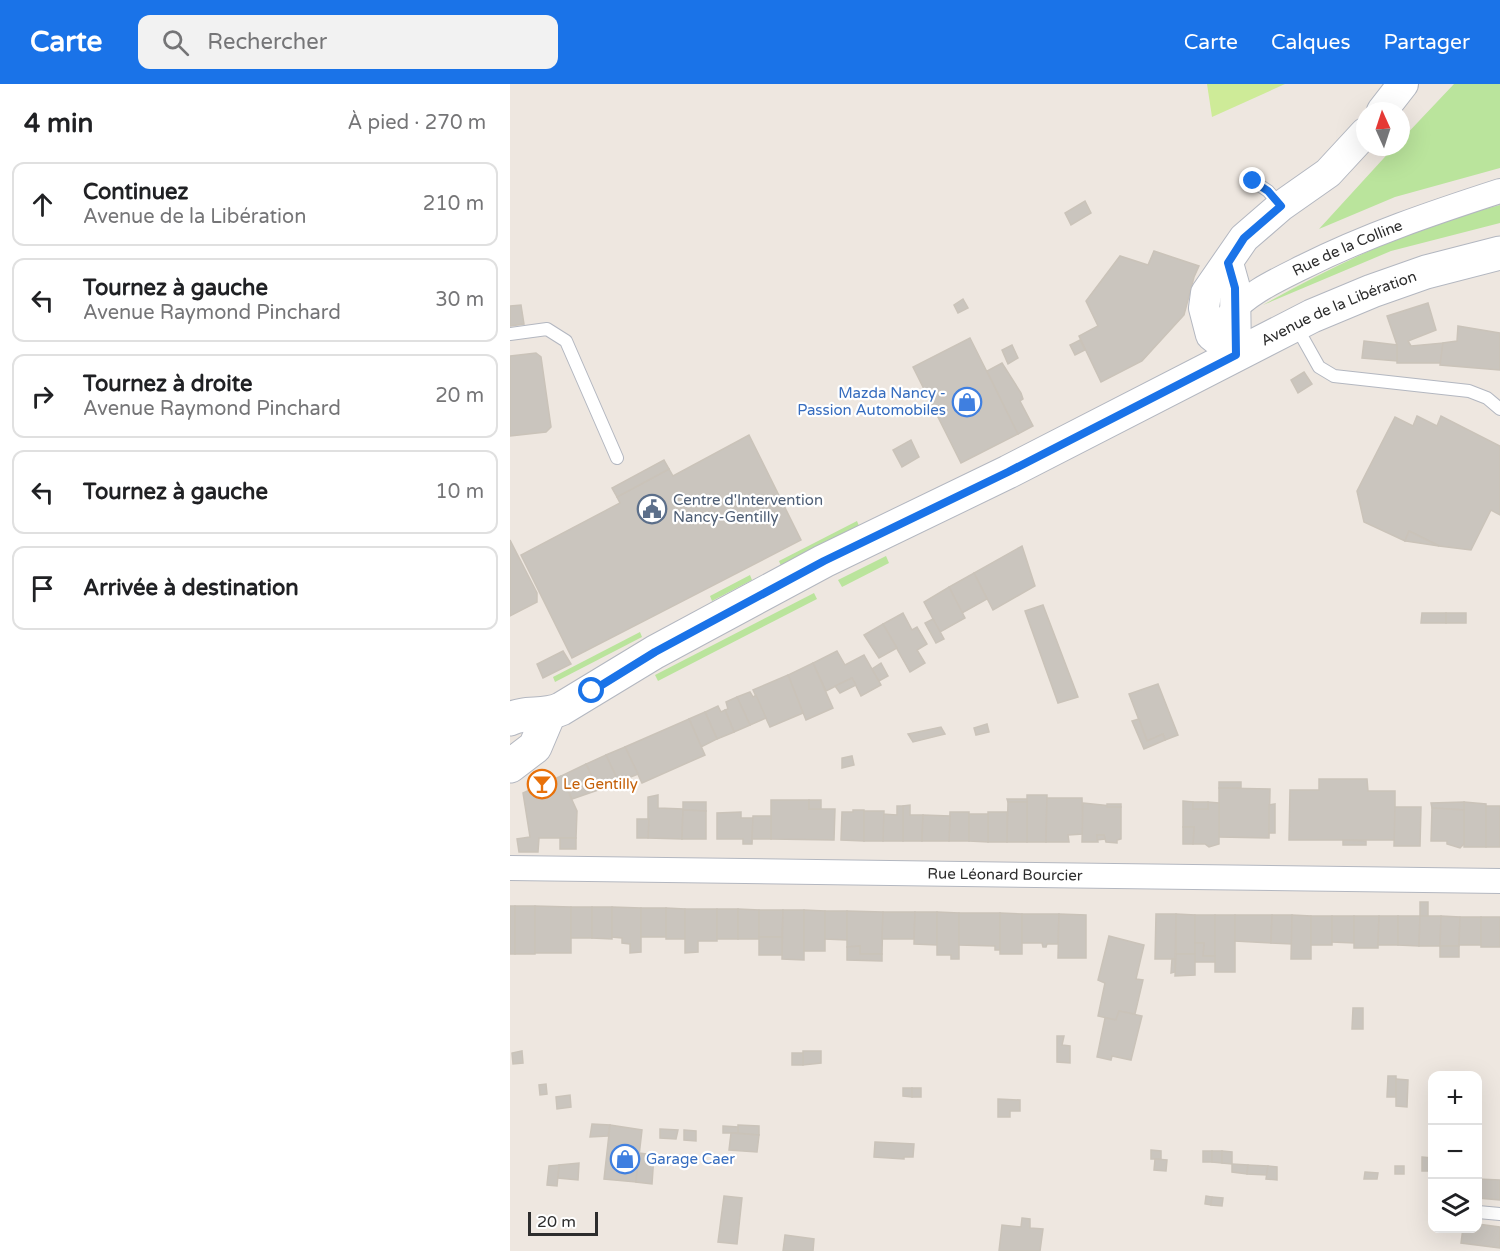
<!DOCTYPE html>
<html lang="fr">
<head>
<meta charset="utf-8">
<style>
	:root { --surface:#fff; --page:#f2f2f2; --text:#202124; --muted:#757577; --line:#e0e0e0; --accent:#1a73e8 }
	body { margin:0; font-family:"Varela Round",sans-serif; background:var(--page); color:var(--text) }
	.controls { position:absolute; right:18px; bottom:18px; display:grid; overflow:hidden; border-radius:12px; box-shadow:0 6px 24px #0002 }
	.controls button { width:54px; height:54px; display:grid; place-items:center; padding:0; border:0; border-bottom:2px solid var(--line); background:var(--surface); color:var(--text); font:30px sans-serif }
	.compass { position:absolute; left:846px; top:18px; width:54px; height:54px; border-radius:50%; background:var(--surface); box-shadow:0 6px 24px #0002; rotate:357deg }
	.scale { position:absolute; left:18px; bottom:15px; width:70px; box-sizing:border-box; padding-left:6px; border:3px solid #2d2d2d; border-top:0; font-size:16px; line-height:21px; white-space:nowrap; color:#2d2d2d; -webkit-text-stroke:4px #fff; paint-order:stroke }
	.stop { position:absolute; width:18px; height:18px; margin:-14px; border:4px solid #1a73e8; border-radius:50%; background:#fff }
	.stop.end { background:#1a73e8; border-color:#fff; box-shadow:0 2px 6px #0008 }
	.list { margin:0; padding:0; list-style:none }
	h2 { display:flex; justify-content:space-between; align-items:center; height:78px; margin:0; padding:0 24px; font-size:26px }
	h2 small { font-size:20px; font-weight:400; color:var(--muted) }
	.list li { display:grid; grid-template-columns:39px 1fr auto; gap:18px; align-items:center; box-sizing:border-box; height:84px; margin:0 12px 12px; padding:0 12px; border:2px solid var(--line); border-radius:12px }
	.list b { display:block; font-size:22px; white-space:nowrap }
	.list p { margin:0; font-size:20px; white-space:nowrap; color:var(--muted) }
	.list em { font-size:20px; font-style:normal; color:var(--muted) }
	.icon { flex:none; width:33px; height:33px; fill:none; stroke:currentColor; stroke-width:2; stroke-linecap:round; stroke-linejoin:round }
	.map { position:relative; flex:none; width:990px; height:1167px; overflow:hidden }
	header { display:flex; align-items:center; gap:36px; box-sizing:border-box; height:84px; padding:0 30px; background:var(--accent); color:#fff }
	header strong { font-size:28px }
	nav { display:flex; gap:33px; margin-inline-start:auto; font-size:21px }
	.search { width:420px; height:54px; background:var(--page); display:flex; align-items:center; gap:15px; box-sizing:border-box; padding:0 21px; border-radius:12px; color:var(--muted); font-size:22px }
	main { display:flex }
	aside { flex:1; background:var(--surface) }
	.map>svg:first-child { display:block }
	.green { fill:#bae49c }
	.pitch { fill:#ceeb98 }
	.building { fill:#cac5be; stroke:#cac3b9; stroke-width:1.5 }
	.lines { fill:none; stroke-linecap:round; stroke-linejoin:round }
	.service-casing { stroke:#b3b7c0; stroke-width:14 }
	.minor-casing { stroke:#b3b7c0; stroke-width:26 }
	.tertiary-casing { stroke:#b3b7c0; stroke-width:32 }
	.secondary-casing { stroke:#b3b7c0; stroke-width:35 }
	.service { stroke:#fff; stroke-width:12 }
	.minor { stroke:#fff; stroke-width:24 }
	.tertiary { stroke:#fff; stroke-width:30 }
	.secondary { stroke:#fff; stroke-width:33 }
	.route { stroke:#1a73e8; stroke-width:8 }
	.labels { text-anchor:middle; stroke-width:4.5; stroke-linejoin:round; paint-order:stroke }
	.street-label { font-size:15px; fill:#2d2d2d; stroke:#fff }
	.shop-label { font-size:15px; fill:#366cbe; stroke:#fff; text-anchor:end }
	.service-label { font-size:15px; fill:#4e5e75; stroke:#fff; text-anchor:start }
	.food-label { font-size:15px; fill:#c56008; stroke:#fff; text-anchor:start }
</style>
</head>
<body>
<header>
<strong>Carte</strong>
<div class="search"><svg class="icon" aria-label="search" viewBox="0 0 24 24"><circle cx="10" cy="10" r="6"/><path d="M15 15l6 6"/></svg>Rechercher</div>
<nav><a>Carte</a><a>Calques</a><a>Partager</a></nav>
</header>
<main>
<aside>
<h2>4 min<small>À pied · 270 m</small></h2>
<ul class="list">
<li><svg class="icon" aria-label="ahead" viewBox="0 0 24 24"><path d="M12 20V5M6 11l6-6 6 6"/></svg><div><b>Continuez</b><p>Avenue de la Libération</p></div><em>210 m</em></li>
<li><svg class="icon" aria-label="left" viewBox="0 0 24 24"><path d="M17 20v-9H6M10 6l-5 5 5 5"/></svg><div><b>Tournez à gauche</b><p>Avenue Raymond Pinchard</p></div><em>30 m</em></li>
<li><svg class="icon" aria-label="right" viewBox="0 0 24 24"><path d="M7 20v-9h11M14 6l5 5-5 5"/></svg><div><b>Tournez à droite</b><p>Avenue Raymond Pinchard</p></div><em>20 m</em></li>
<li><svg class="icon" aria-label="left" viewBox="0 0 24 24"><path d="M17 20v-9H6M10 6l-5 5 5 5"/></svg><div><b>Tournez à gauche</b></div><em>10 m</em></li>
<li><svg class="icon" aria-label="arrive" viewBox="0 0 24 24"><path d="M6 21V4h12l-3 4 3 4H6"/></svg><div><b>Arrivée à destination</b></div></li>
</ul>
</aside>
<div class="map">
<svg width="990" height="1167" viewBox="0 0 990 1167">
	<rect width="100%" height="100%" fill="#eee7e0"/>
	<!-- green -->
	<g class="green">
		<path d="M944 0H990V84L885 113 809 145 884 63H891V56Z"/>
		<path d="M990 121V139L881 167 753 221C829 178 905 143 990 121Z"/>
		<path d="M347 437 349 442 271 482 269 477Z"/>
		<path d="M376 472 379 479 332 503 328 496Z"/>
		<path d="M240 491 242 496 202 517 200 512Z"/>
		<path d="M304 509 307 515 148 597 145 591Z"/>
		<path d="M130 548 132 553 45 598 43 593Z"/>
	</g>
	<!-- pitch -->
	<path class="pitch" d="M697 0H775L702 33Z"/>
	<!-- building -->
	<g class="building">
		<path d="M575 117 581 129 561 141 555 129Z"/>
		<path d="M644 167 689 182 684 193 674 231 632 277 591 298 569 252 588 242 576 217 610 172 638 181Z"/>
		<path d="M453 215 458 224 448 229 444 221Z"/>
		<path d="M918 219 926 246 898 257 901 262 933 259 931 279H887V261L877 232Z"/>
		<path d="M11 221 14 240 0 242V222Z"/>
		<path d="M948 242 990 249V286L930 281 933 259 947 257Z"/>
		<path d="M460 254 508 350 451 379 403 283Z"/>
		<path d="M570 256 575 266 565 271 560 261Z"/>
		<path d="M854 257 887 261V277L852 274Z"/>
		<path d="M502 261 508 274 498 280 492 266Z"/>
		<path d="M26 269 31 273 41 343 36 348 0 352V272Z"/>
		<path d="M492 279 511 309 513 315 510 317 523 342 508 350 477 287Z"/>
		<path d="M794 288 802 300 788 309 781 296Z"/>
		<path d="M907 332 927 342 931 332 990 362V431L981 426 961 466 929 462 899 447 895 457 854 438 847 407 885 333 903 342Z"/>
		<path d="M239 351 291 456 62 574 11 471 110 419 107 413 159 385 163 392Z"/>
		<path d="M401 356 409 373 392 383 383 366Z"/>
		<path d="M154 376 159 385 107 413 102 404Z"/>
		<path d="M899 447 929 462 895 457Z"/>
		<path d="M0 456 27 509V518L0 532Z"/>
		<path d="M512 462 525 502 483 526 464 489Z"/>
		<path d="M464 489 477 515 452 529 439 503Z"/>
		<path d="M439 503 455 534 430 548 414 518Z"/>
		<path d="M533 521 568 613 548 619 515 527Z"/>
		<path d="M393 529 402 546 407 543 417 560 407 566 415 579 400 588 373 540Z"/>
		<path d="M912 529H936V539H911Z"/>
		<rect x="936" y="529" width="20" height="10"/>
		<path d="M423 535 434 555 426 559 415 539Z"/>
		<path d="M373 540 387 564 369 574 354 551Z"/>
		<path d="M53 567 61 580 33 594 27 580Z"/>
		<path d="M327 567 335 581 354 571 371 601 351 612 342 594 316 607 303 579Z"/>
		<path d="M303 579 323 624 296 636 278 591Z"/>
		<path d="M371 579 378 592 369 597 362 585Z"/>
		<path d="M278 591 293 629 260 643 243 606Z"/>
		<path d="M342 594 346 601 330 609 325 602Z"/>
		<path d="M648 600 668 651 655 656 653 650 637 657 619 610Z"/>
		<path d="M240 608 243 613 246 611 256 634 240 641 227 613Z"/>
		<path d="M227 613 240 641 224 648 215 626 218 625 216 618Z"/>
		<path d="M208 622 211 628 215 626 224 648 207 655 195 628Z"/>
		<path d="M195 628 207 655 191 663 179 635Z"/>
		<path d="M179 635 195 671 132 699 115 663Z"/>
		<path d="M629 635 637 657 653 650 655 656 634 665 622 637Z"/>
		<path d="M477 640 479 648 466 651 464 644Z"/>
		<path d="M431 643 435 650 403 658 398 650Z"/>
		<path d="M115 663 128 690 113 696 115 702 111 704 96 671Z"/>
		<path d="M96 671 108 697 88 706 76 680Z"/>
		<path d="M342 672 344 681 332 684V674Z"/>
		<path d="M76 680 88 706 62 715 51 692Z"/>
		<path d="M51 692 67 727 66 754H29L28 768H9L7 755 20 753 13 709Z"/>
		<path d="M809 695H857L858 707H885V756H779L780 706H809Z"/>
		<rect x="709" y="698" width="22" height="6"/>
		<path d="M709 704 760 705 759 754 709 753Z"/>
		<path d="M148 711V724L173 725 172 755 138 754V713Z"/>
		<path d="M517 711H537L536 758H517Z"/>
		<path d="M537 714H572L573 750 558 751 559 758H536Z"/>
		<path d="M497 715H517V718H498Z"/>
		<path d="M261 716H299V725H325L324 756 261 755Z"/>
		<rect x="299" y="716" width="12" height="9"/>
		<path d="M673 717 683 718V725H698V718L709 719V760L699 763 695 760H683L684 743H673Z"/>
		<path d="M173 718H196V727L173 726Z"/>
		<path d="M498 718H517V758H497Z"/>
		<rect x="683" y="718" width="15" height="7"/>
		<path d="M954 718 976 720V763H954Z"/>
		<path d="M954 718V726L922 724 921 719Z"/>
		<path d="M573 719 611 723V755L607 756V759L596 758 594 751H587L588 758H572Z"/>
		<rect x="597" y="720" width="14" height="3"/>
		<path d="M765 720V749H759V721Z"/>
		<path d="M400 721V731H413L412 757H393V722Z"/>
		<path d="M387 722H393V757H373V730L387 731Z"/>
		<rect x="976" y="722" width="14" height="41"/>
		<path d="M885 723H911L910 762H884Z"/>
		<path d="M922 724 954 726V760L950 764 937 760V757H921Z"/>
		<path d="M173 726 196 727V755H172Z"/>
		<path d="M343 726H354V757L331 756 332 728H343Z"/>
		<path d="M354 727H374L373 757H354Z"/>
		<path d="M231 728V734H243L242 760H233V755H207V729Z"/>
		<path d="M440 728H459V757H439Z"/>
		<rect x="478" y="728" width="19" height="30"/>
		<path d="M459 730H478V758L459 757Z"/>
		<path d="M413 731 440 732 439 757H412Z"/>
		<path d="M243 732H261V755H242Z"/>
		<path d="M127 735H139L138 754H127Z"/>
		<path d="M673 743H684L683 760H673Z"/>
		<path d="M587 751H594L595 755 587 756Z"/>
		<rect x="50" y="754" width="16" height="11"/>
		<path d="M833 756 856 757V761H833Z"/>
		<path d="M910 818H918V833L910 832Z"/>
		<rect x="0" y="822" width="5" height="48"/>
		<rect x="5" y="822" width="20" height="48"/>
		<path d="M25 822 61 823V869H25Z"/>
		<rect x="61" y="823" width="21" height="31"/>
		<path d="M82 823H102V855L82 854Z"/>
		<path d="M102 823 131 824V868L120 869V860L112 859V854L102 853Z"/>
		<rect x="131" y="824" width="25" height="29"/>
		<path d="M156 824 175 825V855H156Z"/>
		<path d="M175 825H207V857H188V868L175 869Z"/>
		<rect x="207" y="825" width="21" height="30"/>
		<path d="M228 825 249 826V855H228Z"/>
		<path d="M249 826H273L272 853H249Z"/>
		<path d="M273 826H294V876L272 875Z"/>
		<path d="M294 826 315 827V867H294Z"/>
		<path d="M315 827H337V856L315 855Z"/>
		<path d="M337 827 373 828 372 870H350V862L337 863Z"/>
		<path d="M373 828H405L404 855H372Z"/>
		<path d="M405 828H427V861L404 860Z"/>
		<path d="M427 828 449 829V875H441V871H427Z"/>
		<path d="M449 829H490V866H485V862L449 861Z"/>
		<path d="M490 829 512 830V870H490Z"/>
		<path d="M512 830H549L548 860H537L536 863H533L532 859H512Z"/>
		<path d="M549 830 576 831V874H548Z"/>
		<path d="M646 830H666L665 875H645Z"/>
		<path d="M666 830 685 831V870H666Z"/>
		<path d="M685 831H705V872H693L694 859H685Z"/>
		<rect x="705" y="831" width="20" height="57"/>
		<path d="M725 831H762L761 859 725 857Z"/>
		<path d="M762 831H782V860L761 859Z"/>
		<path d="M782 831 801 832V875H781Z"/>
		<rect x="801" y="832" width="21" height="29"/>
		<path d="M822 832H844V859L822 858Z"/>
		<path d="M844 832H869L868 864H844Z"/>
		<path d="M869 832H888V861H868Z"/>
		<path d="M888 832H910L909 862 888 861Z"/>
		<path d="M910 832H931L930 862H909Z"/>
		<path d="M931 832 950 833 949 862H930Z"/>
		<path d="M950 833H971V861H949Z"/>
		<rect x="971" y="833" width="19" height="30"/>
		<path d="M599 852 634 861 626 895 633 896 625 930 609 927 606 936 588 932 595 899 588 896Z"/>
		<rect x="249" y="853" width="23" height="18"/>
		<path d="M685 859H694L693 872H705V878H685Z"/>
		<path d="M350 862V870H372V877L337 876V863Z"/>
		<rect x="930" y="862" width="19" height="11"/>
		<path d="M666 870H685V891L665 892Z"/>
		<path d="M662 875H665V888L661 889Z"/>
		<path d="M843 924H853V945H842Z"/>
		<path d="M609 927 632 932 621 976 602 972 601 976 587 973 595 934 606 936Z"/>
		<path d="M547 952H554L552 961 560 962V979L547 978Z"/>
		<path d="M12 967 13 979 3 980 2 969Z"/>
		<path d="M293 967H311V979L293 981Z"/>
		<rect x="282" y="969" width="11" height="12"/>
		<path d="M878 992H886V1013H877Z"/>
		<path d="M886 995 898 996 897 1023 886 1022Z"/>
		<path d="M36 1000 37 1010 30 1011 29 1001Z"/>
		<path d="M393 1004H402V1013L393 1012Z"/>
		<rect x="402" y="1004" width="9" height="9"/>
		<path d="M60 1011 61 1023 47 1025 46 1013Z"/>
		<path d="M488 1015 510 1016V1027H500V1033H488Z"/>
		<path d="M82 1040 100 1041 98 1052 80 1053Z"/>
		<path d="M100 1041 132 1046 126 1098 94 1095Z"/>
		<path d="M228 1041 249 1042V1051L228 1049Z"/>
		<path d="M213 1042 228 1043V1049H213Z"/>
		<path d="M150 1045 168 1046 166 1055 150 1054Z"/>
		<path d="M174 1046 186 1047V1057L174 1056Z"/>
		<path d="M221 1049 249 1051 247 1068 219 1066Z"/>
		<path d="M365 1058 404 1060 403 1073H394V1075L364 1073Z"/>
		<path d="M641 1066 651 1067V1075H641Z"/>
		<rect x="693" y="1067" width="9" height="11"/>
		<path d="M702 1067H712V1079L702 1078Z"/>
		<path d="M712 1067 722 1068V1080L712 1079Z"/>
		<path d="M129 1069 144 1071 142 1100 126 1098Z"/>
		<path d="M912 1073 922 1074V1087H912Z"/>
		<path d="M645 1075 657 1076 656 1087 644 1086Z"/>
		<path d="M69 1079 68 1096 48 1094 49 1081Z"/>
		<path d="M722 1080 738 1081 737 1090 722 1088Z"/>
		<path d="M49 1081 47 1102 37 1101 39 1082Z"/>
		<path d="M738 1081 758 1082 757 1091 737 1090Z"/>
		<path d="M758 1082 767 1083V1096L756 1095Z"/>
		<rect x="885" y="1082" width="9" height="8"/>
		<path d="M855 1088 868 1089 867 1095H854Z"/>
		<path d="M968 1095 990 1096V1116L968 1114Z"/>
		<path d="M214 1112 232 1114 227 1160 208 1158Z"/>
		<path d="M696 1112 702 1113 701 1121 695 1120Z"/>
		<path d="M702 1113 713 1114 712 1122 701 1121Z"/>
		<path d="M512 1134 520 1135V1144L533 1145 530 1167H489L492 1141 511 1143Z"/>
		<path d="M968 1140 990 1143V1164L951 1159 953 1144H968Z"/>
		<path d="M275 1151 304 1155 303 1167H273Z"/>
	</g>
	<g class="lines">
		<!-- service casing -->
		<g class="service-casing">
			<g id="service">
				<path d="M743 97 758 107 771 122"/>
				<path d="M786 242 809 283 824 292 959 307 977 314 990 325"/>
				<path d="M0 250 37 245 56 257 107 374"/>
				<path d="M968 1128 990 1130"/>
			</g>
		</g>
		<!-- minor casing -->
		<g class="minor-casing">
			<g id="minor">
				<path id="s1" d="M717 233C738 209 765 197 793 183 857 151 922 129 990 107"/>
				<path id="s2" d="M0 784 990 797"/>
			</g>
		</g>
		<!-- tertiary casing -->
		<g class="tertiary-casing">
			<g id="tertiary">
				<path d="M872 27 893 0"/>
				<path d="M718 179 725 204 726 271"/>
				<path d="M726 271 701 251 694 224 696 209 734 154 771 122 818 89 855 49"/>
			</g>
		</g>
		<!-- secondary casing -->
		<g class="secondary-casing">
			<g id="secondary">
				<path id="s3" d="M0 635C15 627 34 633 51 625L145 568 314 477 498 388 802 232 862 207 916 188 990 169"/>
				<path d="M0 682 25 663 39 630"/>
			</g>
		</g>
		<!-- service -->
		<use href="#service" class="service"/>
		<!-- minor -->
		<use href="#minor" class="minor"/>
		<!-- tertiary -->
		<use href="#tertiary" class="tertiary"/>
		<!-- secondary -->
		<use href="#secondary" class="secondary"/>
	</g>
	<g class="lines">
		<!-- route -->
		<path class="route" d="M82 607 145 568 314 477 498 388 726 271 725 204 718 179 734 154 771 122 758 107 743 97"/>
	</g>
	<!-- icons -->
	<defs>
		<g id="shop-ring" transform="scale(1.5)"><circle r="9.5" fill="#fff" stroke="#3f7fe0" stroke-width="1.5"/><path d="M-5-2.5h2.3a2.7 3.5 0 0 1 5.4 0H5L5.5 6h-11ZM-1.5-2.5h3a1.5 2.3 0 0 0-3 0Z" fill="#3f7fe0"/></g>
		<g id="civic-ring" transform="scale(1.5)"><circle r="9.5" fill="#fff" stroke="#5c6f8a" stroke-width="1.5"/><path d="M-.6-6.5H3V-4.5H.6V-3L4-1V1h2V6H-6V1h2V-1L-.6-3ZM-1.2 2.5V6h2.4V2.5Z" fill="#5c6f8a"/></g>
		<g id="bar-ring" transform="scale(1.5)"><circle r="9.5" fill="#fff" stroke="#e8710a" stroke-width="1.5"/><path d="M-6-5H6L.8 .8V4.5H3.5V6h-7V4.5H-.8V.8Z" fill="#e8710a"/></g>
	</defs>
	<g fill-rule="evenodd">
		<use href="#shop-ring" x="457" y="318"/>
		<use href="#civic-ring" x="142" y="425"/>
		<use href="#bar-ring" x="32" y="700"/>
		<use href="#shop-ring" x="115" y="1075"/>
	</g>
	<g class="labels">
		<!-- street labels -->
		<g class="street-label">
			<text dy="5" stroke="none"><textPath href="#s1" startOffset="140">Rue de la Colline</textPath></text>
			<text dy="5" stroke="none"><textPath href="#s3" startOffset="928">Avenue de la Libération</textPath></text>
			<text dy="5" stroke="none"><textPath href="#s2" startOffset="495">Rue Léonard Bourcier</textPath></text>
		</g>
		<!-- shop labels -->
		<g class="shop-label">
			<text x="436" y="314">Mazda Nancy -<tspan x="436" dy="17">Passion Automobiles</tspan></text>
			<text x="136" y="1080" text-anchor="start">Garage Caer</text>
		</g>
		<!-- service labels -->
		<g class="service-label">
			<text x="163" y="421">Centre d'Intervention<tspan x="163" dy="17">Nancy-Gentilly</tspan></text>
		</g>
		<!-- food labels -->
		<g class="food-label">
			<text x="53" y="705">Le Gentilly</text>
		</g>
	</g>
</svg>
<div class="controls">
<button>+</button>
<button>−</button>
<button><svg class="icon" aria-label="layers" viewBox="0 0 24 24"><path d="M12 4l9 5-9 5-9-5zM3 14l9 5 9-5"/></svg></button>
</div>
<svg class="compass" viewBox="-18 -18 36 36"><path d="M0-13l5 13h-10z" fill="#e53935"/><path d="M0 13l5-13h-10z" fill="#757577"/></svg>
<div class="scale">20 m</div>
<div class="stop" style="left:82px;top:607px"></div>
<div class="stop end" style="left:743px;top:97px"></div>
</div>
</main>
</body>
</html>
